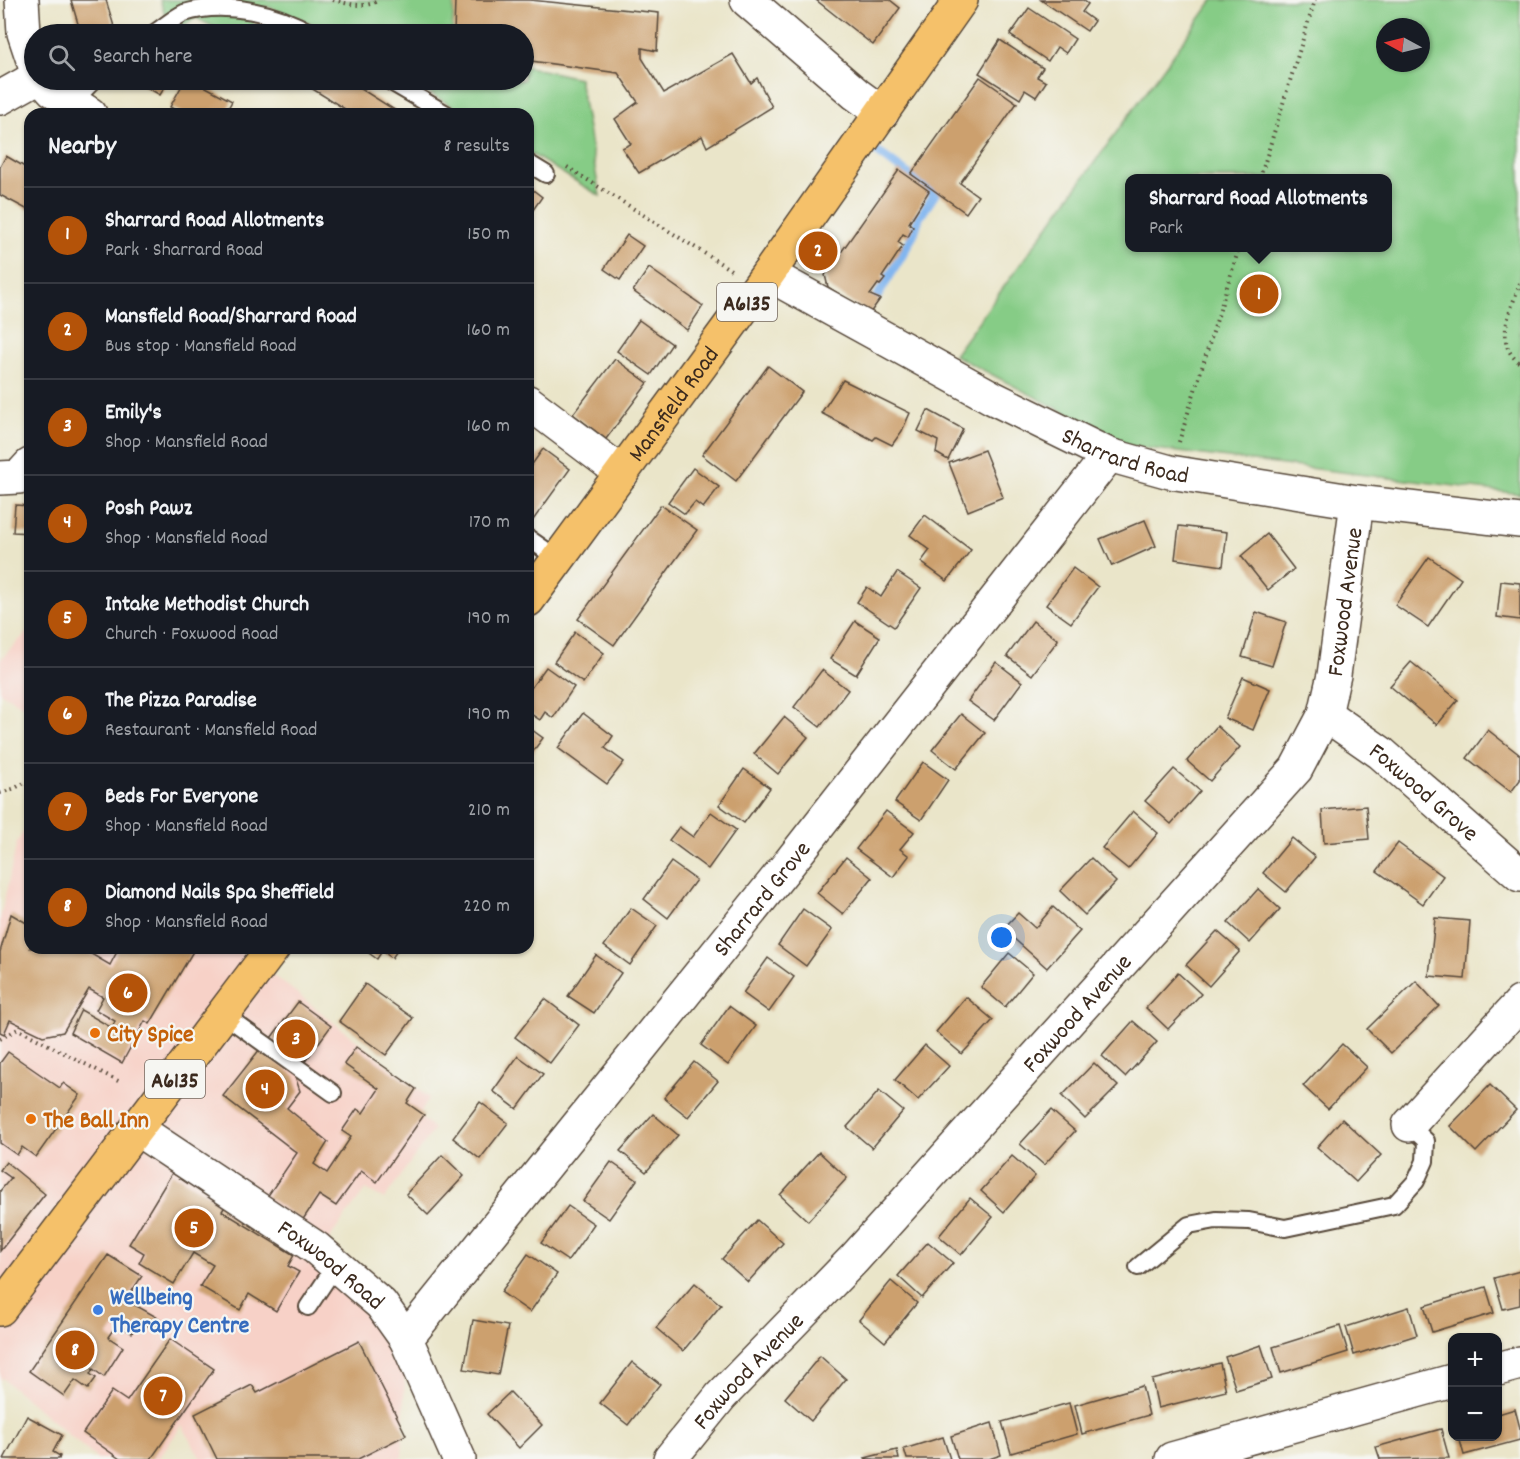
<!DOCTYPE html>
<html lang="en">
<head>
<meta charset="utf-8">
<style>
	:root { --surface:#171b24; --page:#242831; --text:#f1f3f6; --muted:#9ea1a6; --line:#363941; --accent:#b45309 }
	body { margin:0; font-family:Dekko,sans-serif; background:var(--page); color:var(--text) }
	.controls { position:absolute; right:18px; bottom:18px; display:grid; overflow:hidden; border-radius:12px; box-shadow:0 2px 4px #0004 }
	.controls button { width:54px; height:54px; display:grid; place-items:center; padding:0; border:0; border-bottom:2px solid var(--line); background:var(--surface); color:var(--text); font:30px sans-serif }
	.compass { position:absolute; left:1376px; top:18px; width:54px; height:54px; border-radius:50%; background:var(--surface); box-shadow:0 2px 4px #0004; rotate:277deg }
	.you { position:absolute; left:1002px; top:938px; width:21px; height:21px; margin:-15px; border:4px solid #fff; border-radius:50%; background:#1a73e8; box-shadow:0 0 0 9px #1a73e833 }
	.badge { display:grid; place-items:center; width:39px; height:39px; border-radius:50%; background:var(--accent); color:#fff; font-size:20px; font-weight:700 }
	.pin { position:absolute; translate:-50% -50%; border:3px solid #fff; box-shadow:0 2px 6px #0006 }
	.popup { position:absolute; left:1125px; top:174px; width:267px; height:78px; box-sizing:border-box; display:grid; place-content:center; border-radius:12px; background:var(--surface); filter:drop-shadow(0 2px 4px #0005); font-size:20px; white-space:nowrap; color:var(--muted) }
	.popup b { font-size:22px; color:var(--text) }
	.popup::after { content:''; position:absolute; left:50%; top:100%; margin-left:-12px; border:12px solid transparent; border-top-color:var(--surface) }
	.list { margin:0; padding:0; list-style:none }
	h2 { display:flex; justify-content:space-between; align-items:center; height:78px; margin:0; padding:0 24px; font-size:26px }
	h2 small { font-size:20px; font-weight:400; color:var(--muted) }
	.list li { display:grid; grid-template-columns:39px 1fr auto; gap:18px; align-items:center; box-sizing:border-box; height:96px; padding:0 24px; border-top:2px solid var(--line) }
	.list b { display:block; font-size:22px; white-space:nowrap }
	.list p { margin:0; font-size:20px; white-space:nowrap; color:var(--muted) }
	.list em { font-size:20px; font-style:normal; color:var(--muted) }
	.icon { flex:none; width:33px; height:33px; fill:none; stroke:currentColor; stroke-width:2; stroke-linecap:round; stroke-linejoin:round }
	.map { position:relative; flex:none; width:1520px; height:1459px; overflow:hidden }
	.search { position:absolute; background:var(--surface); box-shadow:0 2px 4px #0004; left:24px; top:24px; width:510px; height:66px; display:flex; align-items:center; gap:15px; box-sizing:border-box; padding:0 21px; border-radius:33px; color:var(--muted); font-size:22px }
	.panel { position:absolute; background:var(--surface); box-shadow:0 2px 4px #0004; left:24px; top:108px; width:510px; height:846px; border-radius:18px }
	.map>svg:first-child { display:block }
	.built { fill:#f7d1c7 }
	.green { fill:#86cc86; stroke:#607b52; stroke-width:1.5; fill-rule:evenodd }
	.lines { fill:none; stroke-linecap:round; stroke-linejoin:round }
	.stream { stroke:#81b5ef; stroke-width:9 }
	.building { fill:#cca06e }
	.service-casing { stroke:#554638; stroke-width:20 }
	.minor-casing { stroke:#554638; stroke-width:36 }
	.primary-casing { stroke:#554638; stroke-width:36 }
	.path { stroke:#554638; stroke-width:4; stroke-dasharray:1.5 4.5; stroke-linecap:butt }
	.service { stroke:#fff; stroke-width:16 }
	.minor { stroke:#fff; stroke-width:33 }
	.primary { stroke:#f5c16b; stroke-width:33 }
	.food-dot { fill:#e8710a; stroke:#f6f6f2; stroke-width:2 }
	.shop-dot { fill:#3f7fe0; stroke:#f6f6f2; stroke-width:2 }
	.labels { text-anchor:middle; stroke-width:4.5; stroke-linejoin:round; paint-order:stroke }
	.shield { fill:#f6f6f2; stroke:#73675e; stroke-width:1.5 }
	.shield-label { font-size:22px; font-weight:bold; fill:#3b2a1e }
	.street-label { font-size:24px; fill:#3b2a1e; stroke:#f6f6f2 }
	.food-label { font-size:24px; font-weight:bold; fill:#c56008; stroke:#f6f6f2; text-anchor:start }
	.shop-label { font-size:24px; font-weight:bold; fill:#366cbe; stroke:#f6f6f2; text-anchor:start }
</style>
</head>
<body>
<div class="map">
<svg width="1520" height="1459" viewBox="0 0 1520 1459">
	<rect width="100%" height="100%" fill="#f6f6f2"/>
	<filter id="ink" filterUnits="userSpaceOnUse"><feTurbulence type="fractalNoise" baseFrequency=".0167" numOctaves="2"/><feDisplacementMap in="SourceGraphic" scale="12" xChannelSelector="R" yChannelSelector="G"/><feConvolveMatrix kernelMatrix="1 2 1 2 8 2 1 2 1" color-interpolation-filters="sRGB"/></filter>
	<filter id="wash" filterUnits="userSpaceOnUse"><feTurbulence type="fractalNoise" baseFrequency=".008" numOctaves="4" result="noise"/><feDisplacementMap in="SourceGraphic" scale="24" xChannelSelector="R" yChannelSelector="G"/><feGaussianBlur stdDeviation="1.35" result="paint"/><feColorMatrix in="noise" values="0 0 0 0 0 0 0 0 0 0 0 0 0 0 0 0 0 1.4 0 .05"/><feComposite in="paint" operator="in"/></filter>
	<g filter="url(#wash)">
		<rect width="100%" height="100%" fill="#eae5c9"/>
		<!-- built -->
		<g class="built">
			<path d="M30 629V710L0 692V660Z"/>
			<path d="M30 821V948H233L289 987 429 1098 419 1116 434 1129 384 1199 366 1189 323 1247 406 1339 402 1459H201L182 1425 158 1459H97L1 1377 0 1383V919L17 842Z"/>
		</g>
		<!-- green -->
		<g class="green">
			<path d="M160 0H454L452 34H333L321 27 266 6 246 34H228L196 18 171 32Z"/>
			<path d="M1213 0H1520V494L1130 446 954 355ZM1385 27H1421V63H1385ZM1130 178H1388V248H1130Z"/>
			<path d="M524 66 579 78 600 196 528 152V114H465L408 80H524Z"/>
		</g>
		<g class="lines">
			<!-- stream -->
			<path class="stream" d="M868 145 935 194 919 218 914 233 903 254 877 297"/>
		</g>
		<g id="blocks">
			<!-- building -->
			<g class="building">
				<path d="M71 0H106L116 33 81 34Z"/>
				<path d="M455 0H530L659 13 657 51 642 48V58L664 93 733 54 751 83 757 78 772 107 707 147 702 136 639 173 622 148 631 144 615 119 638 102 618 73 524 60V34H454Z"/>
				<path d="M816 0H890L900 8 873 45Z"/>
				<path d="M1041 0H1083L1088 4 1082 12 1094 21 1087 31Z"/>
				<path d="M1029 8 1075 39 1066 53 1057 47 1048 61 1010 35Z"/>
				<path d="M258 23 277 34H251Z"/>
				<path d="M1000 40 1043 68 1037 77 1046 82 1036 97 1025 90 1020 99 979 73Z"/>
				<path d="M980 77 1017 103 960 183 978 196 966 213 911 174Z"/>
				<path d="M134 80H169L160 95Z"/>
				<path d="M185 80H193L232 101 225 114H183L170 107Z"/>
				<path d="M298 80H347L401 114H353Z"/>
				<path d="M6 156 30 170V211L0 195V167Z"/>
				<path d="M899 170 929 191 909 223 913 227 908 237 903 234 898 242 903 246 882 277 885 279 880 285 878 284 870 295 880 299 870 313 857 306 828 287 825 275Z"/>
				<path d="M528 186 542 197 528 217Z"/>
				<path d="M627 235 643 246 620 280 604 269Z"/>
				<path d="M649 268 703 306 687 330 633 291Z"/>
				<path d="M639 320 672 344 651 375 617 351Z"/>
				<path d="M615 359 648 383 606 439 573 414Z"/>
				<path d="M768 366 802 392 736 481 702 455Z"/>
				<path d="M843 380 910 413 902 431 892 445 876 437 873 440 821 413Z"/>
				<path d="M928 410 963 429 948 460 936 453 938 441 918 431Z"/>
				<path d="M543 449 570 469 528 527V470Z"/>
				<path d="M984 450 1003 497 968 511 949 463Z"/>
				<path d="M693 468 719 487 703 508 695 502 685 514 668 502Z"/>
				<path d="M15 505 30 506V533L13 532Z"/>
				<path d="M661 505 697 530 614 645 578 619Z"/>
				<path d="M925 515 971 550 947 581 921 562 930 550 910 535Z"/>
				<path d="M1145 520 1156 546 1112 566 1100 539Z"/>
				<path d="M1179 526 1227 532 1223 566 1175 559Z"/>
				<path d="M1267 534 1294 569 1268 590 1241 556Z"/>
				<path d="M1429 557 1461 579 1428 627 1395 605Z"/>
				<path d="M1073 568 1098 587 1071 623 1046 605Z"/>
				<path d="M897 572 921 588 894 627 857 602 867 587 881 597Z"/>
				<path d="M1501 581 1520 583V620L1497 617Z"/>
				<path d="M1256 612 1286 622 1272 666 1242 657Z"/>
				<path d="M855 621 880 637 856 675 830 659Z"/>
				<path d="M1033 621 1058 640 1032 675 1007 656Z"/>
				<path d="M575 632 604 653 583 683 554 662Z"/>
				<path d="M996 662 1022 682 994 720 968 701Z"/>
				<path d="M1411 662 1458 700 1437 725 1390 686Z"/>
				<path d="M546 667 574 687 553 718 545 712 540 720 528 712V692Z"/>
				<path d="M822 670 848 690 820 727 794 707Z"/>
				<path d="M1243 677 1270 689 1253 730 1225 718Z"/>
				<path d="M583 713 613 736 605 748 624 762 607 784 558 748Z"/>
				<path d="M961 714 985 733 956 769 932 750Z"/>
				<path d="M784 717 808 737 778 774 754 754Z"/>
				<path d="M1217 726 1240 747 1210 781 1187 761Z"/>
				<path d="M528 727 543 738 528 758Z"/>
				<path d="M1488 730 1520 755V780L1511 792 1467 758Z"/>
				<path d="M923 762 948 780 921 820 895 802Z"/>
				<path d="M744 769 770 788 744 823 719 805Z"/>
				<path d="M1174 769 1200 791 1171 824 1145 801Z"/>
				<path d="M1366 806 1369 839 1324 843 1322 810Z"/>
				<path d="M886 811 914 832 900 849 909 856 893 877 856 849Z"/>
				<path d="M1133 811 1158 833 1128 869 1102 848Z"/>
				<path d="M711 812 736 830 708 869 669 840 679 827 693 837Z"/>
				<path d="M1292 838 1315 857 1286 892 1263 873Z"/>
				<path d="M1398 843 1443 876 1423 904 1377 871Z"/>
				<path d="M846 857 872 878 843 914 817 893Z"/>
				<path d="M1091 858 1116 882 1085 915 1060 891Z"/>
				<path d="M671 862 696 880 668 918 644 899Z"/>
				<path d="M1258 889 1280 909 1250 943 1228 923Z"/>
				<path d="M1053 907 1080 931 1047 968 1003 929 1018 913 1035 928Z"/>
				<path d="M631 908 657 926 630 965 604 946Z"/>
				<path d="M803 909 832 930 806 966 778 945Z"/>
				<path d="M11 914 30 925V948H70L74 951 76 948H81L110 965 119 948H195L150 1024 145 1021 122 1063 70 1033 81 1010 112 1028 115 1021 96 1010 103 997 89 989 63 1032 43 1036 10 1020 4 1034 0 1032V952Z"/>
				<path d="M1435 918 1470 921 1465 979 1429 976Z"/>
				<path d="M1217 931 1240 951 1209 986 1186 965Z"/>
				<path d="M362 948H399L392 958 382 951 377 959Z"/>
				<path d="M1009 953 1033 973 1005 1007 981 987Z"/>
				<path d="M596 955 621 973 594 1013 568 996Z"/>
				<path d="M768 958 794 977 769 1012 743 993Z"/>
				<path d="M1178 973 1201 994 1168 1029 1146 1008Z"/>
				<path d="M1416 981 1439 1006 1391 1053 1367 1029Z"/>
				<path d="M365 984 413 1018 386 1055 339 1021Z"/>
				<path d="M966 997 993 1020 962 1054 936 1032Z"/>
				<path d="M545 999 579 1025 550 1063 515 1037Z"/>
				<path d="M298 1002 331 1026 304 1063 271 1038Z"/>
				<path d="M729 1006 756 1026 728 1065 701 1045Z"/>
				<path d="M1133 1021 1157 1042 1125 1077 1102 1056Z"/>
				<path d="M1342 1044 1367 1067 1328 1109 1303 1086Z"/>
				<path d="M925 1045 949 1066 918 1100 895 1080Z"/>
				<path d="M356 1047 416 1089 407 1103 424 1115 377 1182 361 1171 336 1206 319 1195 302 1221 267 1197 297 1153 223 1096 260 1049 295 1076 300 1091 287 1108 328 1142 314 1164 327 1173 351 1137 342 1131 357 1109 363 1113 379 1089 344 1064Z"/>
				<path d="M8 1052 60 1088 63 1083 80 1095 36 1157 22 1147 17 1155 0 1143V1063Z"/>
				<path d="M518 1056 543 1074 517 1109 493 1091Z"/>
				<path d="M694 1062 718 1081 688 1117 664 1098Z"/>
				<path d="M1094 1063 1118 1086 1085 1119 1062 1096Z"/>
				<path d="M1490 1085 1516 1110 1476 1152 1450 1126Z"/>
				<path d="M879 1091 903 1111 872 1148 847 1127Z"/>
				<path d="M480 1102 508 1123 480 1159 453 1138Z"/>
				<path d="M1051 1110 1075 1131 1044 1165 1020 1144Z"/>
				<path d="M653 1114 678 1135 646 1172 620 1151Z"/>
				<path d="M1342 1119 1381 1155 1356 1182 1317 1147Z"/>
				<path d="M819 1152 847 1178 808 1221 780 1195Z"/>
				<path d="M442 1155 464 1176 428 1215 406 1194Z"/>
				<path d="M1012 1156 1035 1176 1004 1212 981 1191Z"/>
				<path d="M6 1162 45 1194 0 1251V1191L11 1178 0 1170Z"/>
				<path d="M611 1162 637 1180 609 1219 583 1201Z"/>
				<path d="M172 1173 226 1205 222 1211 294 1255 288 1266 299 1272 276 1311 249 1294 240 1310 200 1286 213 1265 193 1253 174 1284 139 1263 144 1253 129 1244Z"/>
				<path d="M970 1198 993 1217 961 1255 939 1236Z"/>
				<path d="M568 1206 594 1224 568 1261 541 1243Z"/>
				<path d="M757 1220 783 1243 748 1282 722 1259Z"/>
				<path d="M928 1242 953 1263 922 1298 898 1276Z"/>
				<path d="M528 1254 557 1274 530 1312 501 1292Z"/>
				<path d="M108 1255 142 1276 126 1300 160 1319 154 1329 139 1321 132 1333 117 1324 108 1337 123 1347 104 1377 93 1369 90 1374 96 1378 88 1389 75 1380 64 1396 29 1371Z"/>
				<path d="M1520 1271V1305L1503 1309 1494 1278Z"/>
				<path d="M891 1281 917 1303 885 1342 859 1320Z"/>
				<path d="M695 1283 721 1305 683 1351 656 1328Z"/>
				<path d="M1486 1287 1494 1313 1432 1332 1424 1306Z"/>
				<path d="M1409 1307 1417 1335 1354 1355 1346 1327Z"/>
				<path d="M473 1320 508 1326 498 1375 464 1369Z"/>
				<path d="M1340 1326 1348 1352 1281 1373 1273 1347Z"/>
				<path d="M170 1339 214 1369 151 1459H120L83 1433 112 1391 127 1401Z"/>
				<path d="M359 1341 406 1435 358 1459H217L195 1414 252 1385 257 1393Z"/>
				<path d="M1261 1345 1272 1379 1236 1390 1225 1357Z"/>
				<path d="M820 1356 846 1379 811 1421 785 1398Z"/>
				<path d="M632 1362 660 1384 628 1425 600 1403Z"/>
				<path d="M1220 1363 1226 1391 1158 1408 1152 1380Z"/>
				<path d="M1142 1386 1149 1415 1082 1434 1075 1405Z"/>
				<path d="M510 1392 542 1425 519 1448 487 1414Z"/>
				<path d="M1069 1403 1077 1434 1011 1453 1002 1422Z"/>
				<path d="M1515 1409 1520 1428V1440L1464 1455 1459 1437H1497L1498 1414Z"/>
				<path d="M27 1416 62 1435 53 1452 60 1456 59 1459H4Z"/>
				<path d="M992 1423 1001 1455 989 1459H958L951 1436Z"/>
				<path d="M1441 1429 1449 1458 1380 1459 1376 1447Z"/>
				<path d="M943 1437 950 1459H907L904 1449Z"/>
				<path d="M897 1450 899 1459H866L865 1458Z"/>
			</g>
		</g>
	</g>
	<g filter="url(#ink)">
		<use href="#blocks" fill-opacity="0" stroke="#554638" stroke-width="1.5"/>
		<g class="lines">
			<!-- service casing -->
			<g class="service-casing">
				<g id="service">
					<path d="M153 34C163 28 173 18 184 13 225 0 278 13 313 34"/>
					<path d="M388 80 446 114"/>
					<path d="M71 103 94 80"/>
					<path d="M528 163 546 174"/>
					<path d="M528 538 558 559"/>
					<path d="M223 1014 333 1093"/>
					<path d="M1138 1267 1189 1225 1216 1220 1249 1221 1285 1228 1394 1205 1416 1181 1425 1161 1426 1141 1409 1125"/>
					<path d="M308 1307 336 1265"/>
				</g>
			</g>
			<!-- minor casing -->
			<g class="minor-casing">
				<g id="minor">
					<path d="M22 0 24 33 34 63"/>
					<path d="M747 0 856 94 882 113"/>
					<path d="M44 80 53 90 90 114"/>
					<path d="M0 98 34 79"/>
					<path id="s1" d="M768 274 993 398 1109 455 1170 472 1357 502 1520 521"/>
					<path d="M528 402 622 473"/>
					<path d="M0 478 19 477 30 465"/>
					<path id="s2" d="M1325 714 1381 753 1520 875"/>
					<path d="M1409 1125 1520 1003"/>
					<path id="s3" d="M137 1129 316 1248 381 1304 406 1339 459 1459"/>
					<path id="s4" d="M406 1339 787 866 1109 455"/>
					<path d="M1498 1369 1520 1363"/>
					<path id="s5" d="M670 1459 721 1396 854 1259 1296 769 1325 714 1334 675 1357 502"/>
					<path d="M1172 1459 1452 1381"/>
				</g>
			</g>
			<!-- primary casing -->
			<g class="primary-casing">
				<g id="primary">
					<path id="s6" d="M528 600 768 274 961 0"/>
					<path d="M0 1309 273 948"/>
				</g>
			</g>
			<!-- path -->
			<g class="path">
				<path d="M333 0C348 4 366 9 379 0"/>
				<path d="M567 167 731 270"/>
				<path d="M1260 178 1315 0"/>
				<path d="M1520 283C1512 308 1492 343 1520 363"/>
				<path d="M1179 442 1239 248"/>
				<path d="M0 793 13 789 30 780"/>
				<path d="M0 1039 18 1029 120 1082"/>
			</g>
			<!-- service -->
			<use href="#service" class="service"/>
			<!-- minor -->
			<use href="#minor" class="minor"/>
			<!-- primary -->
			<use href="#primary" class="primary"/>
		</g>
	</g>
	<!-- markers -->
	<g class="food-dot">
		<circle cx="95" cy="1033" r="6"/>
		<circle cx="31" cy="1119" r="6"/>
	</g>
	<circle class="shop-dot" cx="98" cy="1310" r="6"/>
	<g class="labels">
		<!-- shield labels -->
		<g class="shield">
			<rect x="717" y="283" width="60" height="38" rx="4.5"/>
			<rect x="145" y="1060" width="60" height="38" rx="4.5"/>
		</g>
		<g class="shield-label">
			<text x="747" y="310">A6135</text>
			<text x="175" y="1087">A6135</text>
		</g>
		<!-- street labels -->
		<g class="street-label">
			<text dy="8" stroke="none"><textPath href="#s6" startOffset="244">Mansfield Road</textPath></text>
			<text dy="8" stroke="none"><textPath href="#s1" startOffset="402">Sharrard Road</textPath></text>
			<text dy="8" stroke="none"><textPath href="#s5" startOffset="1108">Foxwood Avenue</textPath></text>
			<text dy="8" stroke="none"><textPath href="#s2" startOffset="126">Foxwood Grove</textPath></text>
			<text dy="8" stroke="none"><textPath href="#s4" startOffset="566">Sharrard Grove</textPath></text>
			<text dy="8" stroke="none"><textPath href="#s5" startOffset="604">Foxwood Avenue</textPath></text>
			<text dy="8" stroke="none"><textPath href="#s3" startOffset="237">Foxwood Road</textPath></text>
			<text dy="8" stroke="none"><textPath href="#s5" startOffset="118">Foxwood Avenue</textPath></text>
		</g>
		<!-- food labels -->
		<g class="food-label">
			<text x="107" y="1041">City Spice</text>
			<text x="43" y="1127">The Ball Inn</text>
		</g>
		<!-- shop labels -->
		<g class="shop-label">
			<text x="110" y="1304">Wellbeing<tspan x="110" dy="28">Therapy Centre</tspan></text>
		</g>
	</g>
</svg>
<div class="controls">
<button>+</button>
<button>−</button>
</div>
<svg class="compass" viewBox="-18 -18 36 36"><path d="M0-13l5 13h-10z" fill="#e53935"/><path d="M0 13l5-13h-10z" fill="#9ea1a6"/></svg>
<div class="you"></div>
<div class="pin badge" style="left:1259px;top:294px">1</div>
<div class="popup"><b>Sharrard Road Allotments</b>Park</div>
<div class="pin badge" style="left:818px;top:251px">2</div>
<div class="pin badge" style="left:296px;top:1039px">3</div>
<div class="pin badge" style="left:265px;top:1089px">4</div>
<div class="pin badge" style="left:194px;top:1228px">5</div>
<div class="pin badge" style="left:128px;top:993px">6</div>
<div class="pin badge" style="left:163px;top:1396px">7</div>
<div class="pin badge" style="left:75px;top:1350px">8</div>
<div class="search"><svg class="icon" aria-label="search" viewBox="0 0 24 24"><circle cx="10" cy="10" r="6"/><path d="M15 15l6 6"/></svg>Search here</div>
<section class="panel">
<h2>Nearby<small>8 results</small></h2>
<ul class="list">
<li><span class="badge">1</span><div><b>Sharrard Road Allotments</b><p>Park · Sharrard Road</p></div><em>150 m</em></li>
<li><span class="badge">2</span><div><b>Mansfield Road/Sharrard Road</b><p>Bus stop · Mansfield Road</p></div><em>160 m</em></li>
<li><span class="badge">3</span><div><b>Emily's</b><p>Shop · Mansfield Road</p></div><em>160 m</em></li>
<li><span class="badge">4</span><div><b>Posh Pawz</b><p>Shop · Mansfield Road</p></div><em>170 m</em></li>
<li><span class="badge">5</span><div><b>Intake Methodist Church</b><p>Church · Foxwood Road</p></div><em>190 m</em></li>
<li><span class="badge">6</span><div><b>The Pizza Paradise</b><p>Restaurant · Mansfield Road</p></div><em>190 m</em></li>
<li><span class="badge">7</span><div><b>Beds For Everyone</b><p>Shop · Mansfield Road</p></div><em>210 m</em></li>
<li><span class="badge">8</span><div><b>Diamond Nails Spa Sheffield</b><p>Shop · Mansfield Road</p></div><em>220 m</em></li>
</ul>
</section>
</div>
</body>
</html>
